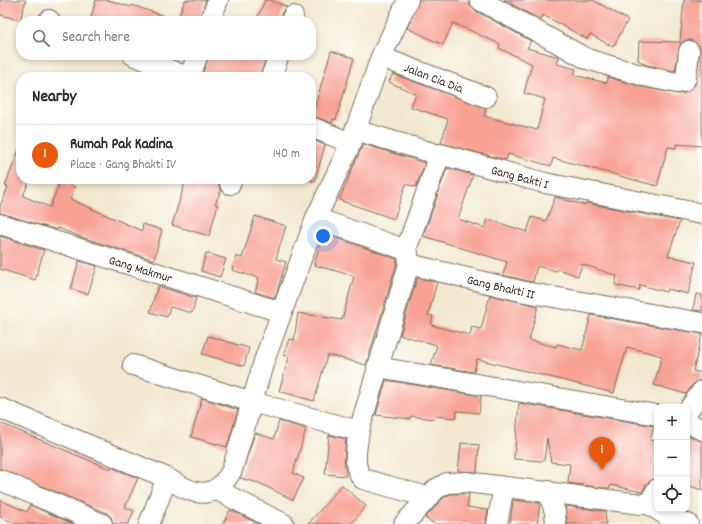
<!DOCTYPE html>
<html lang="en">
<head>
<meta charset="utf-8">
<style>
	:root { --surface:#fff; --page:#f2f2f3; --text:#2b2b33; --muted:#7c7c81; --line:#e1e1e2; --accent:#ea580c }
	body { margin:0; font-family:Dekko,sans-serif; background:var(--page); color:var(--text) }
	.controls { position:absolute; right:12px; bottom:12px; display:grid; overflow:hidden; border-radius:8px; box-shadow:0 2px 6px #0003 }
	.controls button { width:36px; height:36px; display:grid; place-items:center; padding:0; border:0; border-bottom:1px solid var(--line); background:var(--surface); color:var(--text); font:20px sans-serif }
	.you { position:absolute; left:323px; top:236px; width:14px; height:14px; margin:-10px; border:3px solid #fff; border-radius:50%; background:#1a73e8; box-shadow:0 0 0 6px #1a73e833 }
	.badge { display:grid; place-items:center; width:26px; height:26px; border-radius:50%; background:var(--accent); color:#fff; font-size:13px; font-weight:700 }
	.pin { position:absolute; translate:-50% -33px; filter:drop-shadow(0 1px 2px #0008) }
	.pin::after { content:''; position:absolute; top:21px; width:14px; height:12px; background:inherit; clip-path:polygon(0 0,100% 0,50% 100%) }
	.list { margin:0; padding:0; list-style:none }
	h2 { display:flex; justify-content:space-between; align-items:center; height:52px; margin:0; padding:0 16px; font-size:17px }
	h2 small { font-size:13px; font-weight:400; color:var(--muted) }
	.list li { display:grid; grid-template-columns:26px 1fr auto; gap:12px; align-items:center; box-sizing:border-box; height:60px; padding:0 16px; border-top:1px solid var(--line) }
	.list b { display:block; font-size:15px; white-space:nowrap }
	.list p { margin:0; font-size:13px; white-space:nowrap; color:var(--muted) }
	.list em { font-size:13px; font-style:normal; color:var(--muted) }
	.icon { flex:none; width:22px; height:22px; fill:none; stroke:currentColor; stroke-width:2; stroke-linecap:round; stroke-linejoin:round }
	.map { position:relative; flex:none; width:702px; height:524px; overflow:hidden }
	.search { position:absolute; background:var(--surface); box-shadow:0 2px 6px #0003; left:16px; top:16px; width:300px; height:44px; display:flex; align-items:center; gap:10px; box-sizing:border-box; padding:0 14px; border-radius:16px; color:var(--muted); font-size:15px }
	.panel { position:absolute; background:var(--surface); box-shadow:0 2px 6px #0003; left:16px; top:72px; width:300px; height:112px; border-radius:16px }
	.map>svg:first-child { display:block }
	.building { fill:#f8a294 }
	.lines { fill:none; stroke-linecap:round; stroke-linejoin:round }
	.minor-casing { stroke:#7b6c5c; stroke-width:22 }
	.minor { stroke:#fff; stroke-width:20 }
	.labels { text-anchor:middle; stroke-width:3; stroke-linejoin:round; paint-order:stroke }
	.street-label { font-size:13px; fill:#3b2a1e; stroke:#fff }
</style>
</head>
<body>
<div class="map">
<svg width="702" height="524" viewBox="0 0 702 524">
	<rect width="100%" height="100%" fill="#fff"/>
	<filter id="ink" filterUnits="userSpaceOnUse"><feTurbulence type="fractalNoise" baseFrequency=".025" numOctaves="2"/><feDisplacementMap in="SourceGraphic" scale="8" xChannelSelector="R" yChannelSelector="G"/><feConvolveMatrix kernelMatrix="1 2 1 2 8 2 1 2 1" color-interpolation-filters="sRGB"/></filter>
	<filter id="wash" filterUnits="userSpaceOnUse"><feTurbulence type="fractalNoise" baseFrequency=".012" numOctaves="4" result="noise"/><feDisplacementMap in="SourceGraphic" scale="16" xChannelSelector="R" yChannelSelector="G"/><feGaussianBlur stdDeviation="0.9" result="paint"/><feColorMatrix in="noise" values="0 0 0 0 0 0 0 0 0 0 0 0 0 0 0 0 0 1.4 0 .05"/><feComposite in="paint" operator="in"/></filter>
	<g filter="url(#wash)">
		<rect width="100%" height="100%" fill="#f2e8cf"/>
		<g id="blocks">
			<!-- building -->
			<g class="building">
				<path d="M0 0H26L20 20 0 15Z"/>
				<path d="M96 0H108L131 7 132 5 167 17V19L170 21H90Z"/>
				<path d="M185 0H206L199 21H177Z"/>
				<path d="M265 0H271L287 7 282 12 280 21H256Z"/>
				<path d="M419 0H469L470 6 474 10 531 41 527 48 559 57 557 64 576 69 574 75 607 83 608 77 642 87 679 94 685 93 695 85 700 52 699 46 691 40H685L680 44 675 71 647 65 638 60 639 41 680 42 684 0H702V146L676 144V148L668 147 657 186 553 158 551 166 508 154 506 160 441 143 448 119 411 107 416 94 389 82 393 74 486 108 484 116 537 130 545 99 524 93 532 64 499 48 500 44 453 23 443 45 407 28Z"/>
				<path d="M504 0H593L628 20 613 47 590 34 587 39 543 15 541 20Z"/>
				<path d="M331 51 354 58 336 120 333 119 332 123 312 116Z"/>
				<path d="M209 55H267L260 77H201Z"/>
				<path d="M311 139 325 145 315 181H311Z"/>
				<path d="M363 144 425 163 416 187 406 184 394 219 339 200Z"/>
				<path d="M20 147 21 179H30L23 196 50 207 60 181 75 187 70 199 142 231 143 224 162 230 154 260 81 237 58 228 57 230 0 213V206L8 187 5 186Z"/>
				<path d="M447 168 473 175 458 219 485 228 488 219 527 232 532 217 546 221 555 197 585 205 586 203 680 221 668 256 696 262 688 294 667 289 666 292 640 285 639 290 615 285 617 276 582 264 578 276 558 269 557 271 537 266 533 282 527 281 503 275 507 262 423 236Z"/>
				<path d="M186 179H220L219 185 221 191 215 204 218 205 209 236 172 225Z"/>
				<path d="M255 216 286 226 276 259 286 262 275 298 255 292 259 278 232 270 236 256 242 258Z"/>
				<path d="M323 233 397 259V263L366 365 333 356H327L314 401 279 391 289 357 284 355 289 339 294 340 298 313 342 320 354 276 314 265Z"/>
				<path d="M0 236 44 250 35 280 0 269Z"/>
				<path d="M206 253 226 259 220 277 201 271Z"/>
				<path d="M79 261 97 266 88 294 71 289Z"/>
				<path d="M417 278 437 282 428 315 433 316 431 325 470 335 472 327 481 329 490 295 538 306 529 340 556 347 557 344 582 350 591 315 702 334 693 371 702 373 700 380 693 384 686 394 654 385 662 356 627 347 614 393 477 359 474 372 431 365 437 345 400 335Z"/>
				<path d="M158 286 196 298 192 313 170 307 167 317 150 312Z"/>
				<path d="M696 294 702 295V311L693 310Z"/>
				<path d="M208 336 249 348 244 366 202 354Z"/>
				<path d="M386 380 481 396 479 413 457 411 456 418 435 416 434 419 411 416 410 419 376 415Z"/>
				<path d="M202 398 238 410 227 447 191 437Z"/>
				<path d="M519 403 654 426 650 440 657 442 656 478 647 483 642 492 611 485 610 488H603L568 483 570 464 551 462 547 438 544 461 514 459Z"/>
				<path d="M279 421 306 429 293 473 304 478 293 500 259 483 240 478 255 433 274 439Z"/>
				<path d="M0 423 110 469 111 467 138 478 125 507 134 511 128 524H113L111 517 107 513 0 469Z"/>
				<path d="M329 435 346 439 344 456 346 476 325 474Z"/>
				<path d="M687 435 702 441V490L687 485Z"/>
				<path d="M461 443 479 445 477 472 458 471Z"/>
				<path d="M342 485 366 506 351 524H308Z"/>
				<path d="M450 494H469L467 507 488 510 486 524H435L425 518 443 498Z"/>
				<path d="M0 500 27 512 30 505 73 524H17L0 517Z"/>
				<path d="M513 500 540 503 537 524H510Z"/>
				<path d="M565 506 605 511 606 524H567Z"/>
				<path d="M230 510 259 524H223Z"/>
			</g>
		</g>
	</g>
	<g filter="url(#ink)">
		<use href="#blocks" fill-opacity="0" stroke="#7b6c5c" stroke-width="1"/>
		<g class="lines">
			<!-- minor casing -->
			<g class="minor-casing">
				<g id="minor">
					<path d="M480 0 587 59 644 76 677 83 683 82 686 78 689 51"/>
					<path d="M49 20 50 21"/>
					<path d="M210 21 218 0"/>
					<path d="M291 21 293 16"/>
					<path d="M133 55 187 77"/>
					<path d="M381 57 486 97"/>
					<path d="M189 77 198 55"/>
					<path d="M271 77 279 55"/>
					<path d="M311 127 351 143"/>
					<path d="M355 130 433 153"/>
					<path d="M230 184 232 179"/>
					<path d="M316 218 406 250 408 253 409 264 359 431"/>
					<path d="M0 224 281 312"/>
					<path d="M406 250 440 154 545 183 702 214"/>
					<path d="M409 264 525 292 702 323"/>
					<path d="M133 365 252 402 359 431C357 448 351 465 363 479L427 497"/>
					<path d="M377 367 657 415"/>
					<path d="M0 408 167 478"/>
					<path d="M687 412 702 391"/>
					<path d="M687 422 702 430"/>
					<path d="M0 480 102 524"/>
					<path d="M217 490 284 524"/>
					<path d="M548 491 555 512 556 524"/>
					<path d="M649 504 672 519 688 524"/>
					<path d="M149 524 167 478C194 495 214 503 232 470L264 361 316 218 351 143 381 57 408 0"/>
					<path d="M404 524 436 489 447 483 466 482 641 504H649L657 489"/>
					<path d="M497 524 504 487"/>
				</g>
			</g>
			<!-- minor -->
			<use href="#minor" class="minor"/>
		</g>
	</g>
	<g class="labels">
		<!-- street labels -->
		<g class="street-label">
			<text transform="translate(434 77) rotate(21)" y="5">Jalan Cia Dia</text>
			<text transform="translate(520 176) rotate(15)" y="5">Gang Bakti I</text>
			<text transform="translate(141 268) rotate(17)" y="5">Gang Makmur</text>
			<text transform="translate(501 286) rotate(13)" y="5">Gang Bhakti II</text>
		</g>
	</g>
</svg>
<div class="controls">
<button>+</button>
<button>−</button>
<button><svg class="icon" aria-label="locate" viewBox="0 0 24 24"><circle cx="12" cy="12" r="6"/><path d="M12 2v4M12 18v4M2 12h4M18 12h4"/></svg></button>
</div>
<div class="you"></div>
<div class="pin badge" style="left:602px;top:470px">1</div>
<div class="search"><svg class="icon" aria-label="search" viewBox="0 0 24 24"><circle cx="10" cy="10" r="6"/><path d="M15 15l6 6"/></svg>Search here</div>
<section class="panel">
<h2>Nearby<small></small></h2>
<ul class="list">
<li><span class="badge">1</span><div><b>Rumah Pak Kadina</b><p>Place · Gang Bhakti IV</p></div><em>140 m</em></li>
</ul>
</section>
</div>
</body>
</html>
